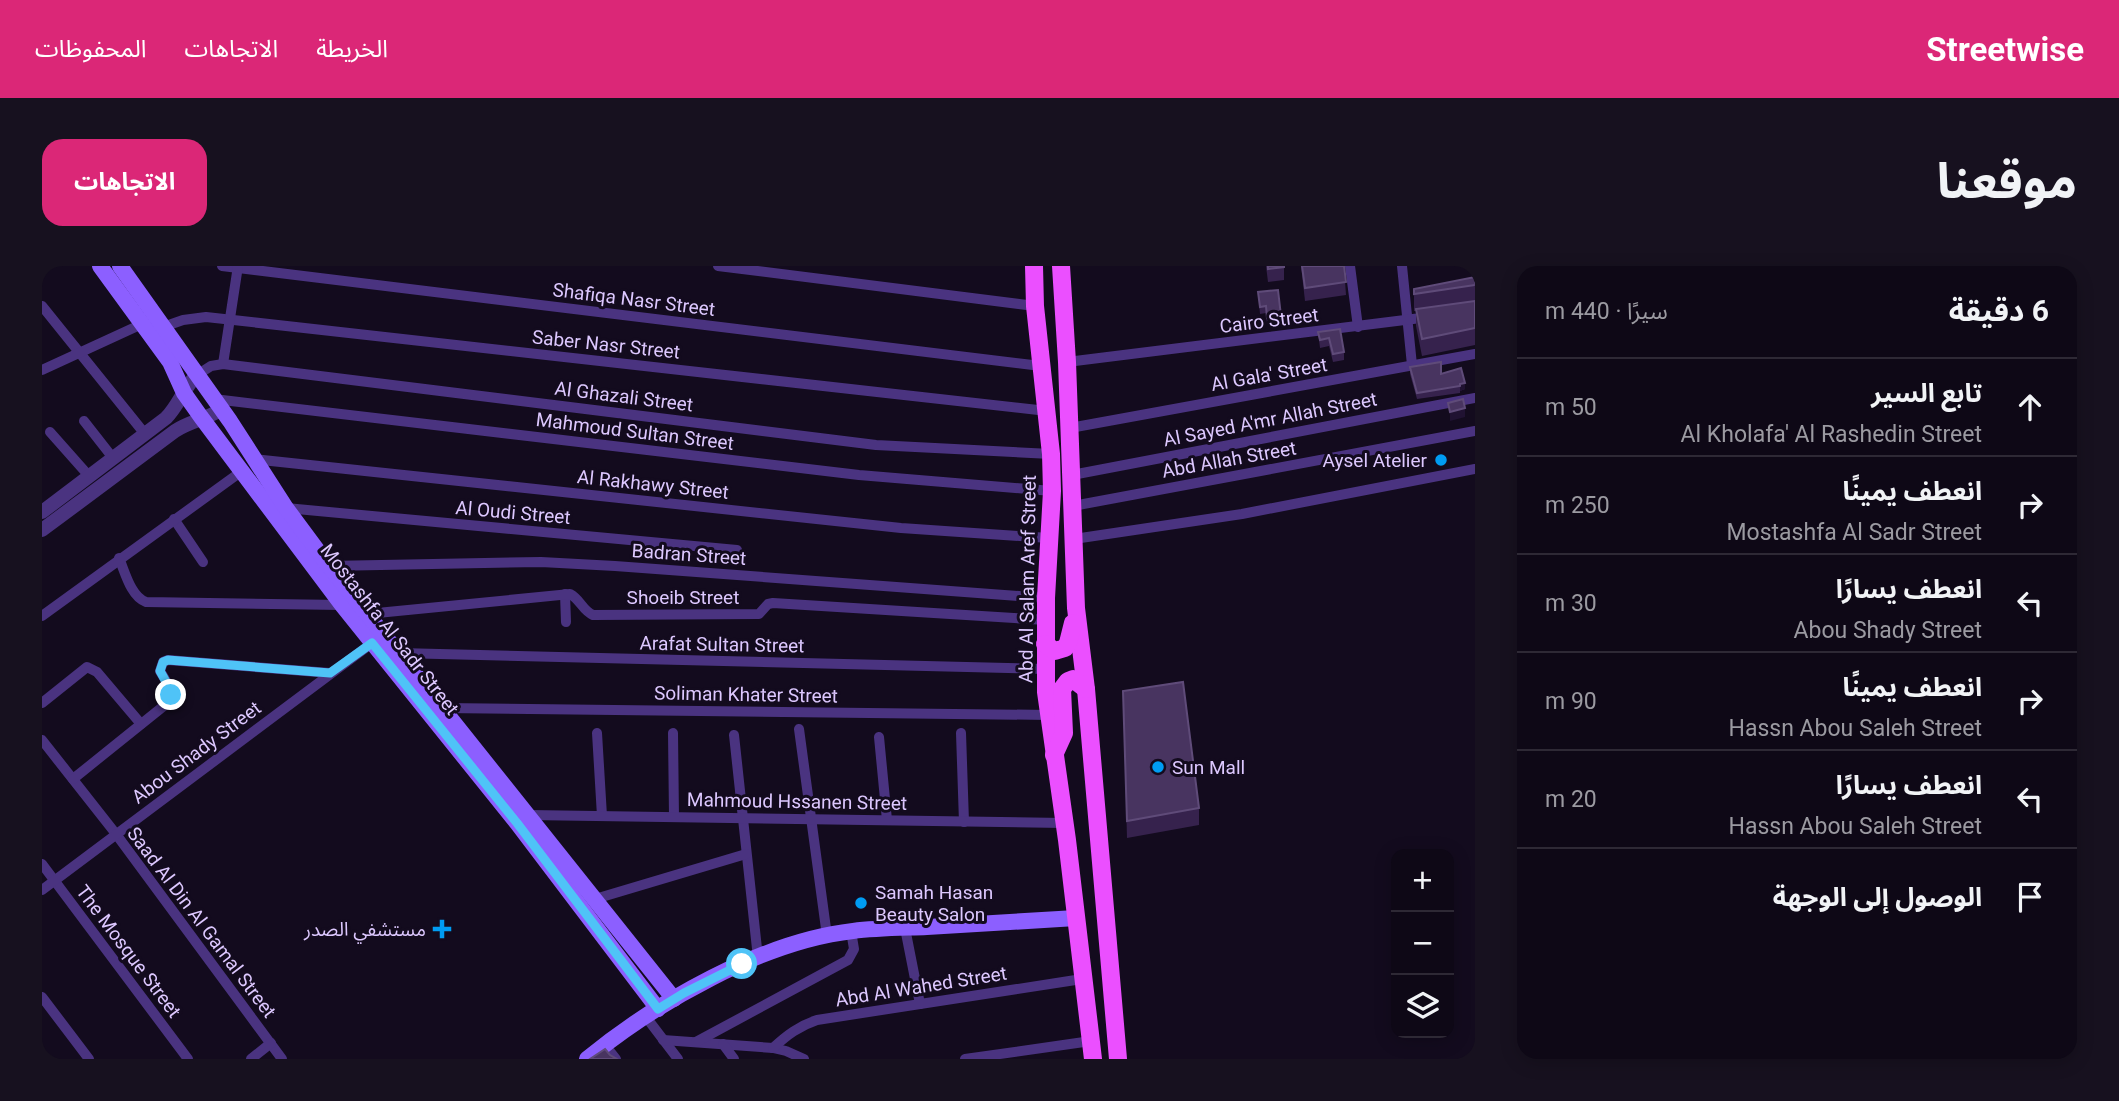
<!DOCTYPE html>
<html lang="ar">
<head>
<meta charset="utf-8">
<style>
	:root { --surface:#0e0816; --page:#17111f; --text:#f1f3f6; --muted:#9b9aa1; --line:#2e2935; --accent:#db2777 }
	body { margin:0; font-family:Roboto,"Noto Sans Arabic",sans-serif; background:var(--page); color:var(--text); direction:rtl }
	.controls { position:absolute; right:21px; bottom:21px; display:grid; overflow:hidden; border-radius:14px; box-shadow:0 4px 18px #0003 }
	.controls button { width:63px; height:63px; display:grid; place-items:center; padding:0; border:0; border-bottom:2px solid var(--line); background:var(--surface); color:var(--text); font:35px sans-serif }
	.stop { position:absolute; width:21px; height:21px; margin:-16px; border:5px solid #4fc3f7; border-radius:50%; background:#fff }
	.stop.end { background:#4fc3f7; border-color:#fff; box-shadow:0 2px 7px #0008 }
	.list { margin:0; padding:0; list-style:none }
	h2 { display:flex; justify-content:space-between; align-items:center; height:91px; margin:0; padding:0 28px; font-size:30px }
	h2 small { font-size:23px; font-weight:400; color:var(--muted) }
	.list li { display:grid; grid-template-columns:46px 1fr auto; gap:21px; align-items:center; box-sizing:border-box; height:98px; padding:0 28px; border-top:2px solid var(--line) }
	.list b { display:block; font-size:26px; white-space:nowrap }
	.list p { margin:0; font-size:23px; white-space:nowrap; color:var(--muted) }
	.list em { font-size:23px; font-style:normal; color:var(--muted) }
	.icon { flex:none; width:38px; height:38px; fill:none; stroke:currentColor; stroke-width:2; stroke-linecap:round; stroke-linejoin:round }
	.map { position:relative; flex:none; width:1433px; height:793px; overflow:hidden; direction:ltr; border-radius:21px }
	header { display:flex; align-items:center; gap:42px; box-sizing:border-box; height:98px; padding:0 35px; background:var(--accent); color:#fff }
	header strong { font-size:33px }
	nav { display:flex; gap:38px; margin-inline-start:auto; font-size:24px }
	.intro { display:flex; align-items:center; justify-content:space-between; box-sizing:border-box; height:168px; padding:0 42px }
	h1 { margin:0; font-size:49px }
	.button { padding:18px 32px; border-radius:21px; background:var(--accent); color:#fff; font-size:24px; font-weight:700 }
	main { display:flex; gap:42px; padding:0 42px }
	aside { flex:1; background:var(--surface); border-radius:21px; box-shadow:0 4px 18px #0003 }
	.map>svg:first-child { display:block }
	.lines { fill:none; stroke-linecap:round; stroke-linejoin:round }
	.minor { stroke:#4a3380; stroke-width:10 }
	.tertiary { stroke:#4a3380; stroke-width:14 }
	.secondary { stroke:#8c5fff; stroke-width:16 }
	.primary { stroke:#eb4fff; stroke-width:18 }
	.wall { fill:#36224d }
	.shaded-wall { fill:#201232 }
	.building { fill:#483460; stroke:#5f4b79; stroke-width:2 }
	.route { stroke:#4fc3f7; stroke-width:9 }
	.poi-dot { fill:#009cf3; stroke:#130b1e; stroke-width:2.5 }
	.labels { text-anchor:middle; stroke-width:6; stroke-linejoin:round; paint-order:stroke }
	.street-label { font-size:19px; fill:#ddc8ff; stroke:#130b1e }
	.poi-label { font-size:19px; fill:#ddc8ff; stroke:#130b1e; text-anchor:end }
</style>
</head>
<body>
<header>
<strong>Streetwise</strong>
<nav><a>الخريطة</a><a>الاتجاهات</a><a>المحفوظات</a></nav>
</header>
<div class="intro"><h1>موقعنا</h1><a class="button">الاتجاهات</a></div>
<main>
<aside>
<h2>6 دقيقة<small>سيرًا · 440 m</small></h2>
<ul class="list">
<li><svg class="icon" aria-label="ahead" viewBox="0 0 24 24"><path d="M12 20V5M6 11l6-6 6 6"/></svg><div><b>تابع السير</b><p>Al Kholafa' Al Rashedin Street</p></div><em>50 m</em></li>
<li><svg class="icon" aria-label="right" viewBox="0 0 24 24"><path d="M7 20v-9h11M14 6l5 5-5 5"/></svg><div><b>انعطف يمينًا</b><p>Mostashfa Al Sadr Street</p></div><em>250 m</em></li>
<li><svg class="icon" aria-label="left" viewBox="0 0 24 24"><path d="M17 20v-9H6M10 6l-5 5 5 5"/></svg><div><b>انعطف يسارًا</b><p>Abou Shady Street</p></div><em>30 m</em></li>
<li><svg class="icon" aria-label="right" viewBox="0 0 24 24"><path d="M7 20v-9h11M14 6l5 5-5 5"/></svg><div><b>انعطف يمينًا</b><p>Hassn Abou Saleh Street</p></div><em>90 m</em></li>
<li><svg class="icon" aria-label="left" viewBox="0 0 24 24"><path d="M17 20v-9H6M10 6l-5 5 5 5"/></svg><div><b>انعطف يسارًا</b><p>Hassn Abou Saleh Street</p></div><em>20 m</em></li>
<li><svg class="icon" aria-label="arrive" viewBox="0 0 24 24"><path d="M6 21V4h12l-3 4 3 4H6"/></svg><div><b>الوصول إلى الوجهة</b></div></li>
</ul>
</aside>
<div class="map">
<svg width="1433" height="793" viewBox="0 0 1433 793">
	<rect width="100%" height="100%" fill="#130b1e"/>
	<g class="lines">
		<!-- minor -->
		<g class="minor">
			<path d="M180 0 999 100"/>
			<path d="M676 0 993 40"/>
			<path d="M1308 0 1316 61"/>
			<path d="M1360 0 1370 99"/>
			<path d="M0 40 103 168"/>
			<path d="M121 61 141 54 164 51 1005 145"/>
			<path d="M1025 96 1387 51"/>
			<path d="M181 98 196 0"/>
			<path d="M0 104 100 58"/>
			<path d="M155 109 169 100 181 98 834 179 1009 188"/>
			<path d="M172 133 817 209 1010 225"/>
			<path d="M42 155 71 192"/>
			<path d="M1028 162 1433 88"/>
			<path d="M8 166 47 210"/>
			<path d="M211 193 859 262 1007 272"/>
			<path d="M1030 209 1433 132"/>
			<path d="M1031 240 1433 165"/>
			<path d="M244 242 695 284"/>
			<path d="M132 253 161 296"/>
			<path d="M1032 273 1200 248 1433 203"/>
			<path d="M77 292C83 306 89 331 104 336L300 339"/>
			<path d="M287 300 499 296 573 300 1004 332"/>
			<path d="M523 328 524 356"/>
			<path d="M325 348 528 328C538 333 541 345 551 349L717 348 726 338 731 337 1004 354"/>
			<path d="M0 350 200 205"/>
			<path d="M357 387 1003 403"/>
			<path d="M0 437 45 401 55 406 99 458"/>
			<path d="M400 442 1007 449"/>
			<path d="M757 463 785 670"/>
			<path d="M555 467 560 550"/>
			<path d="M631 467 632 551"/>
			<path d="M919 467 922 556"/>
			<path d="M692 469 716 692"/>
			<path d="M837 471 845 554"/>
			<path d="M0 474 74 568 240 793"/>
			<path d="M31 513 123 439C133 424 126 419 118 405L121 396 126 394 288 407"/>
			<path d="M486 549 1022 557"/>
			<path d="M0 598 146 793"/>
			<path d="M0 624 330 377"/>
			<path d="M553 633 704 588"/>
			<path d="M863 662 878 738"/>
			<path d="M0 731 47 793"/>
			<path d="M604 751 636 793"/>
			<path d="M621 774 731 782 744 785 762 793"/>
			<path d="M654 776 806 694 812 683 809 665"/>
			<path d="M681 778 692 793"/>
			<path d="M563 779 574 793"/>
			<path d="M731 782C745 769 757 760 775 754L1040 713"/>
			<path d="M209 793 229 777"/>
			<path d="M923 793 1049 775"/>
		</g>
		<!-- tertiary -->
		<g class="tertiary">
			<path d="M0 246 124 152C137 139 142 121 155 109"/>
			<path d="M0 264 133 165C148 155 165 153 180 143"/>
		</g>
		<!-- secondary -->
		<g class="secondary">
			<path d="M58 0 128 96 142 127 159 151 300 339 475 557 616 743"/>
			<path d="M78 0 188 155 244 242 287 300 632 733"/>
			<path d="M545 793C613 737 721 675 811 665 835 662 860 662 885 661 935 658 984 655 1034 652"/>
		</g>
		<!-- primary -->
		<g class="primary">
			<path d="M992 0 993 40 1009 188 1010 225 1004 332V426L1025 574 1051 793"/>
			<path d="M1019 0 1025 96 1034 342 1044 423 1076 793"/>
			<path d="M1003 378 1013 385 1023 382 1026 377 1031 357"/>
			<path d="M1012 489 1022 467 1020 423 1026 415 1031 413 1044 423"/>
		</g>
	</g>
	<!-- wall -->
	<g class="wall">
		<path d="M1224 0H1242V14L1226 16Z"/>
		<path d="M1259 0H1302L1304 29 1263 35Z"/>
		<path d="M1433 11V79L1380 90 1374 60V45H1372V23Z"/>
		<path d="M1216 26 1239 50V57L1225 59 1224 47 1218 48Z"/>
		<path d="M1298 63 1302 86V94L1291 96 1287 80 1278 82 1276 66Z"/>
		<path d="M1368 101 1399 108 1423 123 1418 125V127L1375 133 1368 108Z"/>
		<path d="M1081 425 1157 542V559L1085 572Z"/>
	</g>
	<!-- shaded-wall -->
	<g class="shaded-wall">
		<path d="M1423 117V123L1418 125V118Z"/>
		<path d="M1423 142V151L1408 155V146Z"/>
	</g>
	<!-- building -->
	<g class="building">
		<path d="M1226 0H1242V1L1226 3Z"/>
		<path d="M1260 0H1302L1304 16 1263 22Z"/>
		<path d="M1433 11V19L1372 28V23Z"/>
		<path d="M1236 24 1239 50 1225 52 1224 40 1218 41 1216 26Z"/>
		<path d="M1433 35V62L1380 73 1374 43Z"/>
		<path d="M1298 63 1302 86 1291 88 1287 72 1278 74 1276 66Z"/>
		<path d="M1399 96V108L1419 102 1423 117 1418 118V120L1375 127 1368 101Z"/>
		<path d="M1421 133 1423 142 1408 146 1406 137Z"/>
		<path d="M1141 416 1157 542 1085 555 1081 425Z"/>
		<path d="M563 783 568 789 575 793H548Z"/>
	</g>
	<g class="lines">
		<!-- route -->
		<path class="route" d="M129 429 128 423 118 405 121 396 126 394 288 407 330 377 475 557 616 743 642 727 700 698"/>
	</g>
	<!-- markers -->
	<g class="poi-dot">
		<circle cx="1399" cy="194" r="7"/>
		<circle cx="1116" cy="501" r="7"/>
		<circle cx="819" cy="637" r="7"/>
		<path d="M396.5 652.5h7v7h7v7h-7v7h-7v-7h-7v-7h7z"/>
	</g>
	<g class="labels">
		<!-- street labels -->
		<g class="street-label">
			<text transform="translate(592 33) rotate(7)" y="7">Shafiqa Nasr Street</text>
			<text transform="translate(1227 54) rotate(-7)" y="7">Cairo Street</text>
			<text transform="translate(564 78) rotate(6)" y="7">Saber Nasr Street</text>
			<text transform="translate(1227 108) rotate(-10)" y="7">Al Gala' Street</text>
			<text transform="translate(582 130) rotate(7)" y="7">Al Ghazali Street</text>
			<text transform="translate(1228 153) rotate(-11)" y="7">Al Sayed A'mr Allah Street</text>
			<text transform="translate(593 165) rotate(7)" y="7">Mahmoud Sultan Street</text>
			<text transform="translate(1187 193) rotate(-10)" y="7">Abd Allah Street</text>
			<text transform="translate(611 218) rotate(6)" y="7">Al Rakhawy Street</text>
			<text transform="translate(471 246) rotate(5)" y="7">Al Oudi Street</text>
			<text transform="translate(647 288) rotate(4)" y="7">Badran Street</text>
			<text transform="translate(985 313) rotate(-89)" y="7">Abd Al Salam Aref Street</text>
			<text x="641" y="338">Shoeib Street</text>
			<text transform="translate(348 363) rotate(52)" y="7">Mostashfa Al Sadr Street</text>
			<text transform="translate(680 378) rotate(1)" y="7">Arafat Sultan Street</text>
			<text transform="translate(704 428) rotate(1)" y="7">Soliman Khater Street</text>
			<text transform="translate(154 486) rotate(-37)" y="7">Abou Shady Street</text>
			<text transform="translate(755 535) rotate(1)" y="7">Mahmoud Hssanen Street</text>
			<text transform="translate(160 656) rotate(53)" y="7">Saad Al Din Al Gamal Street</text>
			<text transform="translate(87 685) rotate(53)" y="7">The Mosque Street</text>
			<text transform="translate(879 720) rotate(-9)" y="7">Abd Al Wahed Street</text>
		</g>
		<!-- poi labels -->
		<g class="poi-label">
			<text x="1385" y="201">Aysel Atelier</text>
			<text x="1130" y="508" text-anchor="start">Sun Mall</text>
			<text x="833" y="633" text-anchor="start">Samah Hasan<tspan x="833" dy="22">Beauty Salon</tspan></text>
			<text x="384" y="670">مستشفي الصدر</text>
		</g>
	</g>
</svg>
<div class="controls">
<button>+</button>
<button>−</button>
<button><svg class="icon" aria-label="layers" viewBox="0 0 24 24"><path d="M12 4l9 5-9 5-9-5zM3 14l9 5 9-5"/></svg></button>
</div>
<div class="stop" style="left:700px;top:698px"></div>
<div class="stop end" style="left:129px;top:429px"></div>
</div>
</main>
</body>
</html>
